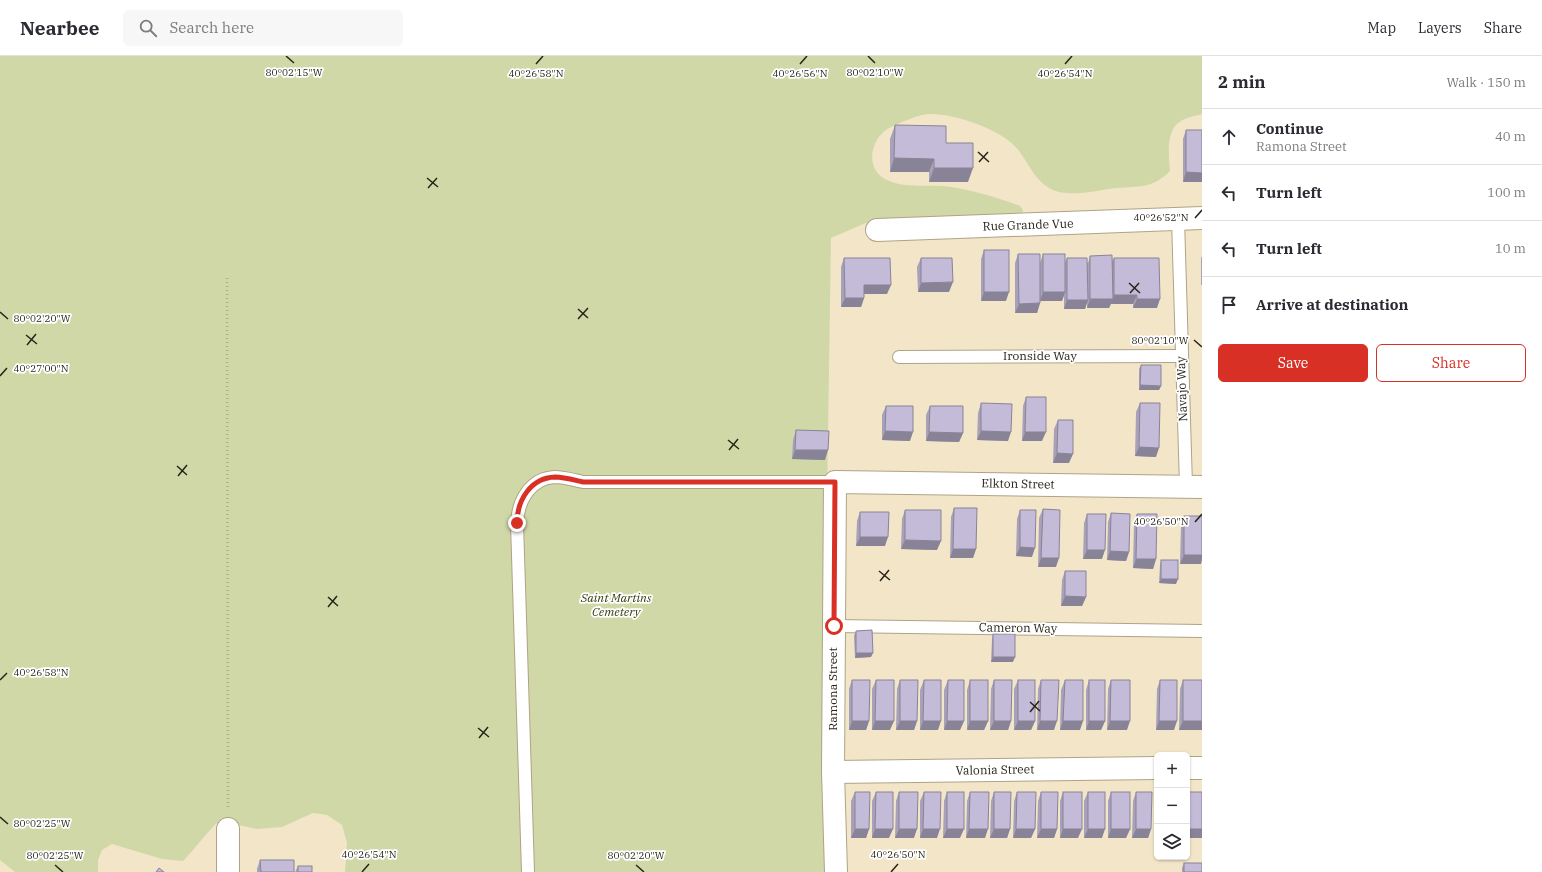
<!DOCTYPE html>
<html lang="en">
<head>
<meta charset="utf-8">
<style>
	:root { --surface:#fff; --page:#f7f7f7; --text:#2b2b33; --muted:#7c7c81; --line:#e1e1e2; --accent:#d93025 }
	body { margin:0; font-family:"IBM Plex Serif",serif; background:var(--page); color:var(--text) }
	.controls { position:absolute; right:12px; bottom:12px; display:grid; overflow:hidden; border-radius:6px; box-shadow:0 1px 3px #0004 }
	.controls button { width:36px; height:36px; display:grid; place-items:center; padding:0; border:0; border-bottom:1px solid var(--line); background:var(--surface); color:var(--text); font:20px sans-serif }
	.stop { position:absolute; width:12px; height:12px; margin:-9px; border:3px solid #d93025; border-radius:50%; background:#fff }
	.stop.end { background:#d93025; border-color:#fff; box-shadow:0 1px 4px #0008 }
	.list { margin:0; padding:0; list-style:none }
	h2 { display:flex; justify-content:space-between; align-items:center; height:52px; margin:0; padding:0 16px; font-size:17px }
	h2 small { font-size:13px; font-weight:400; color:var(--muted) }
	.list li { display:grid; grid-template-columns:26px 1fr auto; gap:12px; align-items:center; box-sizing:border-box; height:56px; padding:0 16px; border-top:1px solid var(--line) }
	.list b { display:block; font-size:15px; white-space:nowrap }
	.list p { margin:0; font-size:13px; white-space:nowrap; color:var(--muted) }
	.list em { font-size:13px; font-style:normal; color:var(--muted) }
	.actions { display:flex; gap:8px; padding:12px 16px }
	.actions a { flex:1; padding:9px 0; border:1px solid var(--accent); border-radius:6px; text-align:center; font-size:14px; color:var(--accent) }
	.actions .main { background:var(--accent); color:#fff }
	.icon { flex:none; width:22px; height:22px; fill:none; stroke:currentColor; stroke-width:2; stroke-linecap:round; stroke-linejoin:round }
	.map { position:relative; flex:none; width:1202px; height:816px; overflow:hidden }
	header { display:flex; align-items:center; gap:24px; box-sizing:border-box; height:56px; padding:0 20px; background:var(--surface); border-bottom:1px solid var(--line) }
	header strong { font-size:19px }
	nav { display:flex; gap:22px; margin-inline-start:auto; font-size:14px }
	.search { width:280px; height:36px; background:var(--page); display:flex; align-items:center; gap:10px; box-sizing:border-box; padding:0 14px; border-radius:6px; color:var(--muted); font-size:15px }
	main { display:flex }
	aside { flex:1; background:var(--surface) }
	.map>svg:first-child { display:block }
	.green { fill:#d1d8a8 }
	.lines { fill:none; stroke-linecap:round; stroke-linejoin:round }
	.lane-casing { stroke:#afa386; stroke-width:14 }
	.street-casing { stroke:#afa386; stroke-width:24 }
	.path { stroke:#b5aa92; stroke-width:2.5; stroke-dasharray:1 3; stroke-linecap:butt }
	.lane { stroke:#fff; stroke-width:12 }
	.street { stroke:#fff; stroke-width:22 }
	.wall { fill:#a8a1ba }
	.shaded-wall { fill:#888397 }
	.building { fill:#c3bbd8; stroke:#888397 }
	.route { stroke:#d93025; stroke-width:5 }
	.ticks { fill:none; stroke:#282418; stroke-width:1.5 }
	.labels { text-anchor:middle; stroke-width:3.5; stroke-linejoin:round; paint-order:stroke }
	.street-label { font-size:12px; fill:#282418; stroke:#fff }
	.park-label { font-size:12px; font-style:italic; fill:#383c0d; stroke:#fff }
	.ticks-label { font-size:10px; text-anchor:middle; fill:#282418; stroke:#fff; stroke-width:3.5; stroke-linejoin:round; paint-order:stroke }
</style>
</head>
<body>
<header>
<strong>Nearbee</strong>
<div class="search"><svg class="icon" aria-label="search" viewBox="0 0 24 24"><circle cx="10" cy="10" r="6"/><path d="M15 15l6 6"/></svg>Search here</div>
<nav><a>Map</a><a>Layers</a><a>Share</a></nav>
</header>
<main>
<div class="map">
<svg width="1202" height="816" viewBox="0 0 1202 816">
	<rect width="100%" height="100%" fill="#f3e6c8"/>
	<!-- green -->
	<path class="green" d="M0 0H1202V58C1196 60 1187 61 1181 65 1165 74 1169 100 1170 115 1152 133 1140 130 1117 132 1097 134 1068 143 1049 132 1035 124 1028 107 1019 95 1004 74 956 58 931 58 919 58 902 66 891 71 871 80 863 113 887 124 904 132 925 129 944 130 969 133 996 141 1020 150L1023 154 1022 158 884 163 866 167 831 182 827 446 830 816H345L347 787 342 769 327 759 313 757 282 771 257 773 219 765C205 778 196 792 183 805L162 803 112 788 102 794 98 804V816H15L0 804Z"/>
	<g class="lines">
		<!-- lane casing -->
		<g class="lane-casing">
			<g id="lane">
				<path d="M1178 163 1186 430"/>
				<path d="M899 301 1181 300"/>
				<path d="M834 570 1202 575"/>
				<path d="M528 816 517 467C518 445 530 422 555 421 564 421 574 424 583 426H835"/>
			</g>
		</g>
		<!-- street casing -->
		<g class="street-casing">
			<g id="street">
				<path d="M877 174 1202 162"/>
				<path d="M1187 712H1202"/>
				<path d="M833 716 1157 712"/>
				<path d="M228 773V816"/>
				<path d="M836 816 833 716 835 426 1202 431"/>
			</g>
		</g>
		<!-- path -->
		<path class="path" d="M227 222 228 753"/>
		<!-- lane -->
		<use href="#lane" class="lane"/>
		<!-- street -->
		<use href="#street" class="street"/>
	</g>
	<!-- wall -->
	<g class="wall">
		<path d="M895 69 946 87 968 126H929V116H890V83Z"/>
		<path d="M1186 74H1202V126H1183V83Z"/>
		<path d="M984 194 1006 245H981V203Z"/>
		<path d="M1018 198 1040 207 1043 198 1065 206 1067 202 1088 207 1090 200 1112 205 1114 202 1157 252H1133V248H1111L1109 252H1087V246L1085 253H1064V240L1062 245H1040V247L1037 257H1015V207Z"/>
		<path d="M1202 200V229H1201V202Z"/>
		<path d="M844 202 887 238H864V242L861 251H841V211Z"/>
		<path d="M921 202 949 236H918L917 211Z"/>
		<path d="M1141 309 1161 330 1159 334H1139V313Z"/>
		<path d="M1026 341 1042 385H1022L1023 350Z"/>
		<path d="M981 347 1008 385 977 384 978 357Z"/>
		<path d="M1140 347 1156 401 1135 400 1136 356Z"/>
		<path d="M886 350 910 385 882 384V359Z"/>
		<path d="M930 350 963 377 959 386 926 385V359Z"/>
		<path d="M1058 364 1069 407H1053L1054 373Z"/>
		<path d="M796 374 825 404 792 403 793 384Z"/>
		<path d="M954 452 976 493 973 502H950L951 461Z"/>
		<path d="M1043 453 1056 511H1038L1039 462Z"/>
		<path d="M905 454 937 494 901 493 902 463Z"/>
		<path d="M1020 454 1032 501 1016 500 1017 463Z"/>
		<path d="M860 456 885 490H856L857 465Z"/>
		<path d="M1111 457 1129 496 1126 505 1107 504 1108 466Z"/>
		<path d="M1087 458 1102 503H1083L1084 467Z"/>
		<path d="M1137 458 1156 503 1153 513 1133 512 1134 467Z"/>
		<path d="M1184 460 1201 508H1180L1181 469Z"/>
		<path d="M1161 504 1176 528 1159 527 1160 509Z"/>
		<path d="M1065 515 1086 541 1082 550H1061L1062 524Z"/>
		<path d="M856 575 871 601 855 602 854 580Z"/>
		<path d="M993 578 1013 606H991L992 583Z"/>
		<path d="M852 624 869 665 866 674H849V633Z"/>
		<path d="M876 624 890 674H872V633Z"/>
		<path d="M900 624 917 665 914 674H896L897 633Z"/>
		<path d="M924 624 938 674H920V634Z"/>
		<path d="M948 624 964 665 960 674H944V634Z"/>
		<path d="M970 624 988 665 984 674H967V634Z"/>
		<path d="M994 624 1011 665 1008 674H990L991 633Z"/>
		<path d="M1018 624 1035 665 1031 674H1014V633Z"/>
		<path d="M1041 624 1054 674H1037L1038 633Z"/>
		<path d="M1065 624 1080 674H1060L1061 634Z"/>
		<path d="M1089 624 1105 665 1101 674H1086V634Z"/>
		<path d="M1111 624 1127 674H1107L1108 633Z"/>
		<path d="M1160 624 1174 674H1156L1157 633Z"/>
		<path d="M1183 624 1202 674H1179L1180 633Z"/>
		<path d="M855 736 869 773 866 782H851V745Z"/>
		<path d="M876 736 889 782H872V745Z"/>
		<path d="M899 736 914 782H895L896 745Z"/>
		<path d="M924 736 937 782H920V745Z"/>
		<path d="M947 736 960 782H943L944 745Z"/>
		<path d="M970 736 985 782H966L967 745Z"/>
		<path d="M994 736 1010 773 1007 782H990L991 745Z"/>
		<path d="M1017 736 1035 773 1031 782H1013L1014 745Z"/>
		<path d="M1041 736 1057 773 1054 782H1037L1038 745Z"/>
		<path d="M1063 736 1078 782H1060V745Z"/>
		<path d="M1088 736 1102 782H1084V745Z"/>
		<path d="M1111 736 1130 773 1126 782H1108V745Z"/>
		<path d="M1136 736 1151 773 1148 782H1132L1133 745Z"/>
		<path d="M1157 739V782H1154L1155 745Z"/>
		<path d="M260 804 294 816H257V813Z"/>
		<path d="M1184 807 1202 816H1182V812Z"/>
		<path d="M298 810 312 816H295Z"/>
	</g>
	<!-- shaded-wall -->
	<g class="shaded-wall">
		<path d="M894 102 934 103 929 116H890Z"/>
		<path d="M934 112H973L968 126H929Z"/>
		<path d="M1186 116 1202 117V126H1183Z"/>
		<path d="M953 226 949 236H918L921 227Z"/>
		<path d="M864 229H891L887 238H861Z"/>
		<path d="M984 236H1009L1006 245H981Z"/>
		<path d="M1043 236H1065L1062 245H1040Z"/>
		<path d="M1114 239H1137L1133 248H1111Z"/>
		<path d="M845 242H864L861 251H841Z"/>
		<path d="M1090 243H1113L1109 252H1087Z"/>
		<path d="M1137 243H1160L1157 252H1133Z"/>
		<path d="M1067 244H1088L1085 253H1064Z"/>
		<path d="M1040 247 1037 257H1015L1019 248Z"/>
		<path d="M1140 329 1161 330 1159 334H1139Z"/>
		<path d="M885 375 913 376 910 385 882 384Z"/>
		<path d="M981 375 1011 376 1008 385 977 384Z"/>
		<path d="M929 376 963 377 959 386 926 385Z"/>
		<path d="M1025 376H1046L1042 385H1022Z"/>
		<path d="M1139 391 1159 392 1156 401 1135 400Z"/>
		<path d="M795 394H828L825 404 792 403Z"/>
		<path d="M1057 397 1073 398 1069 407H1053Z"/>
		<path d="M860 481H888L885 490H856Z"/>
		<path d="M905 484 941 485 937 494 901 493Z"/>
		<path d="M1020 491 1035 492 1032 501 1016 500Z"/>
		<path d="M953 493H976L973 502H950Z"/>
		<path d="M1087 494H1105L1102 503H1083Z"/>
		<path d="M1110 495 1129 496 1126 505 1107 504Z"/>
		<path d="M1184 499H1202V504L1201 508H1180Z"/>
		<path d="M1041 502H1059L1056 511H1038Z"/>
		<path d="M1136 503H1156L1153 513 1133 512Z"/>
		<path d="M1161 523H1178L1176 528 1159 527Z"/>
		<path d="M1065 540 1086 541 1082 550H1061Z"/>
		<path d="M856 597H873L871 601 855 602Z"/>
		<path d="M993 601H1015L1013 606H991Z"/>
		<path d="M852 665H869L866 674H849Z"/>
		<path d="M875 665H894L890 674H872Z"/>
		<path d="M900 665H917L914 674H896Z"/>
		<path d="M923 665H941L938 674H920Z"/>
		<path d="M947 665H964L960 674H944Z"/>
		<path d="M970 665H988L984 674H967Z"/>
		<path d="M994 665H1011L1008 674H990Z"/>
		<path d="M1018 665H1035L1031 674H1014Z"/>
		<path d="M1040 665H1057L1054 674H1037Z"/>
		<path d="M1063 665H1083L1080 674H1060Z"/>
		<path d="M1089 665H1105L1101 674H1086Z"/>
		<path d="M1110 665H1130L1127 674H1107Z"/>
		<path d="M1159 665H1177L1174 674H1156Z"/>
		<path d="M1183 665H1202V674H1179Z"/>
		<path d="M855 773H869L866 782H851Z"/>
		<path d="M875 773H893L889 782H872Z"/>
		<path d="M899 773H917L914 782H895Z"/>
		<path d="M923 773H940L937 782H920Z"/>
		<path d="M947 773H964L960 782H943Z"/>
		<path d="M969 773H988L985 782H966Z"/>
		<path d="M994 773H1010L1007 782H990Z"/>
		<path d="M1016 773H1035L1031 782H1013Z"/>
		<path d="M1041 773H1057L1054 782H1037Z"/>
		<path d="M1063 773H1082L1078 782H1060Z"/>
		<path d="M1088 773H1105L1102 782H1084Z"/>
		<path d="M1111 773H1130L1126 782H1108Z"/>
		<path d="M1136 773H1151L1148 782H1132Z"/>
		<rect x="1187" y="773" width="15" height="9"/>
		<path d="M1157 774V782H1154Z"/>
	</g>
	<!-- building -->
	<g class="building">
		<path d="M895 69 946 70V87H973V112H934V103L894 102Z"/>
		<path d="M1186 74H1202V117L1186 116Z"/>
		<rect x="984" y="194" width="25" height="42"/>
		<path d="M1018 198H1040V247L1019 248Z"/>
		<rect x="1043" y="198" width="22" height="38"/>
		<path d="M1112 199 1113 243H1090V200Z"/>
		<path d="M844 202H890L891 229H864V242H845Z"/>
		<path d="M921 202H952L953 226 921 227Z"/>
		<path d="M1067 202H1087L1088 244H1067Z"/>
		<path d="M1114 202H1159L1160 243H1137V239H1114Z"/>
		<path d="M1141 309H1161V330L1140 329Z"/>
		<path d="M1026 341H1046V376H1025Z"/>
		<path d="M981 347 1012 348 1011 376 981 375Z"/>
		<path d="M1140 347H1160L1159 392 1139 391Z"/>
		<path d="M886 350H913V376L885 375Z"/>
		<path d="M930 350H963V377L929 376Z"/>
		<path d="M1058 364H1073V398L1057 397Z"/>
		<path d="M796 374 829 375 828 394H795Z"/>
		<path d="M954 452H977L976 493H953Z"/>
		<path d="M1043 453 1060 454 1059 502H1041Z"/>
		<path d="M905 454H941V485L905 484Z"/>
		<path d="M1020 454H1036L1035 492 1020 491Z"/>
		<path d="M860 456H889L888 481H860Z"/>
		<path d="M1111 457 1130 458 1129 496 1110 495Z"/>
		<path d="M1087 458H1106L1105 494H1087Z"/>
		<path d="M1137 458H1157L1156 503H1136Z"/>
		<rect x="1184" y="460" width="18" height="39"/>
		<rect x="1161" y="504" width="17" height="19"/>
		<path d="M1065 515H1086V541L1065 540Z"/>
		<path d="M872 574 873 597H856V575Z"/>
		<rect x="993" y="578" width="22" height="23"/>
		<path d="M852 624H870L869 665H852Z"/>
		<path d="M876 624H894V665H875Z"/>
		<path d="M900 624H918L917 665H900Z"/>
		<path d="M924 624H941V665H923Z"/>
		<path d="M948 624H964V665H947Z"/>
		<rect x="970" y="624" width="18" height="41"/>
		<path d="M994 624H1012L1011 665H994Z"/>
		<rect x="1018" y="624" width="17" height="41"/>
		<path d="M1041 624H1059L1057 665H1040Z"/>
		<path d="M1065 624H1083V665H1063Z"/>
		<rect x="1089" y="624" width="16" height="41"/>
		<path d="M1111 624H1130V665H1110Z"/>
		<path d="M1160 624H1177V665H1159Z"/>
		<rect x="1183" y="624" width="19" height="41"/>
		<path d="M855 736H870L869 773H855Z"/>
		<path d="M876 736H893V773H875Z"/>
		<path d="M899 736H918L917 773H899Z"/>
		<path d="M924 736H941L940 773H923Z"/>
		<rect x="947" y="736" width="17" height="37"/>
		<path d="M970 736H989L988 773H969Z"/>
		<path d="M994 736H1011L1010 773H994Z"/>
		<path d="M1017 736H1036L1035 773H1016Z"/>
		<path d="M1041 736H1058L1057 773H1041Z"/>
		<rect x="1063" y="736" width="19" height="37"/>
		<rect x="1088" y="736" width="17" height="37"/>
		<rect x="1111" y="736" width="19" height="37"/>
		<path d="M1136 736H1152L1151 773H1136Z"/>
		<rect x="1187" y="736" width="15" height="37"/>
		<path d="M260 804H294V816H261Z"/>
		<rect x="1184" y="807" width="18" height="9"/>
		<rect x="298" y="810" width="14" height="6"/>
		<path d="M159 812 164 816H156Z"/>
	</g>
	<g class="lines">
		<!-- route -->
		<path class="route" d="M517 467C517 445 530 422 555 421 564 421 574 424 583 426H835L834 570"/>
	</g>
	<!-- ticks -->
	<path class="ticks" d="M286 0 294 7M868 0 875 7M536 8 543 0M800 8 807 0M1065 8 1072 0M978 96 989 106M979 106 988 96M427 122 438 131M428 132 437 122M1195 162 1202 154M1129 227 1140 237M1130 237 1139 227M578 253 588 262M0 256 8 263M578 263 588 252M26 279 37 288M1194 284 1202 291M27 289 36 278M0 320 7 312M728 384 739 393M729 394 738 383M177 410 187 419M178 420 187 409M1195 466 1202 458M879 515 890 524M880 525 889 514M328 541 338 550M328 551 337 540M0 624 7 617M1030 646 1040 655M1030 656 1039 645M478 672 489 681M479 682 488 671M0 761 8 768M55 809 63 816M636 809 644 816M362 816 369 808M891 816 898 808"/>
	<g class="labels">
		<!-- street labels -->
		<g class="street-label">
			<text transform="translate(1028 169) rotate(-2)" y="4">Rue Grande Vue</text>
			<text x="1040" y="304">Ironside Way</text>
			<text transform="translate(1182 333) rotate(-92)" y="4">Navajo Way</text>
			<text transform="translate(1018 428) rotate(1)" y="4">Elkton Street</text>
			<text transform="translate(1018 572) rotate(1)" y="4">Cameron Way</text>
			<text transform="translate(833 633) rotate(-90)" y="4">Ramona Street</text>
			<text transform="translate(995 714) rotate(-1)" y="4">Valonia Street</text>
		</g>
		<!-- park labels -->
		<g class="park-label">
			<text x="616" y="546">Saint Martins<tspan x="616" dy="14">Cemetery</tspan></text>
		</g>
	</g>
	<g class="ticks-label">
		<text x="294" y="20">80°02'15"W</text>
		<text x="875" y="20">80°02'10"W</text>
		<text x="536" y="21">40°26'58"N</text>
		<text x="800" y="21">40°26'56"N</text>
		<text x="1065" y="21">40°26'54"N</text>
		<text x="1161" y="165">40°26'52"N</text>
		<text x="42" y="266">80°02'20"W</text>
		<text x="1160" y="288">80°02'10"W</text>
		<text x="41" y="316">40°27'00"N</text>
		<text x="1161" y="469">40°26'50"N</text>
		<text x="41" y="620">40°26'58"N</text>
		<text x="42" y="771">80°02'25"W</text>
		<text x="369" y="802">40°26'54"N</text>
		<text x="898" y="802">40°26'50"N</text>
		<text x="55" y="803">80°02'25"W</text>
		<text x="636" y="803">80°02'20"W</text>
	</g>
</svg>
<div class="controls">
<button>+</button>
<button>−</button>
<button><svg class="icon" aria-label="layers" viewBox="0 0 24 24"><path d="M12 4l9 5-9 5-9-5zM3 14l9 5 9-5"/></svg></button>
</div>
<div class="stop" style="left:834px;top:570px"></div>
<div class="stop end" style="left:517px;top:467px"></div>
</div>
<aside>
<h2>2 min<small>Walk · 150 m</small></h2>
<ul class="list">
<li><svg class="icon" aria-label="ahead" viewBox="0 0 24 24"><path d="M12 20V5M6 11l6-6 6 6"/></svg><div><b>Continue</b><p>Ramona Street</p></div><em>40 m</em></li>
<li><svg class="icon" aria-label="left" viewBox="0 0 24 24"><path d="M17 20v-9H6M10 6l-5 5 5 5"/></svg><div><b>Turn left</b></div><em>100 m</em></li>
<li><svg class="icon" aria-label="left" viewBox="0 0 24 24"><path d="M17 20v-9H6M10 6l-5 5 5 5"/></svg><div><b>Turn left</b></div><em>10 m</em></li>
<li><svg class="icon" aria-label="arrive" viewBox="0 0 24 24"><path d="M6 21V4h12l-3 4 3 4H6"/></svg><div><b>Arrive at destination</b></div></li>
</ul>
<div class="actions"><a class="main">Save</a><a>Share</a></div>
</aside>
</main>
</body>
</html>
